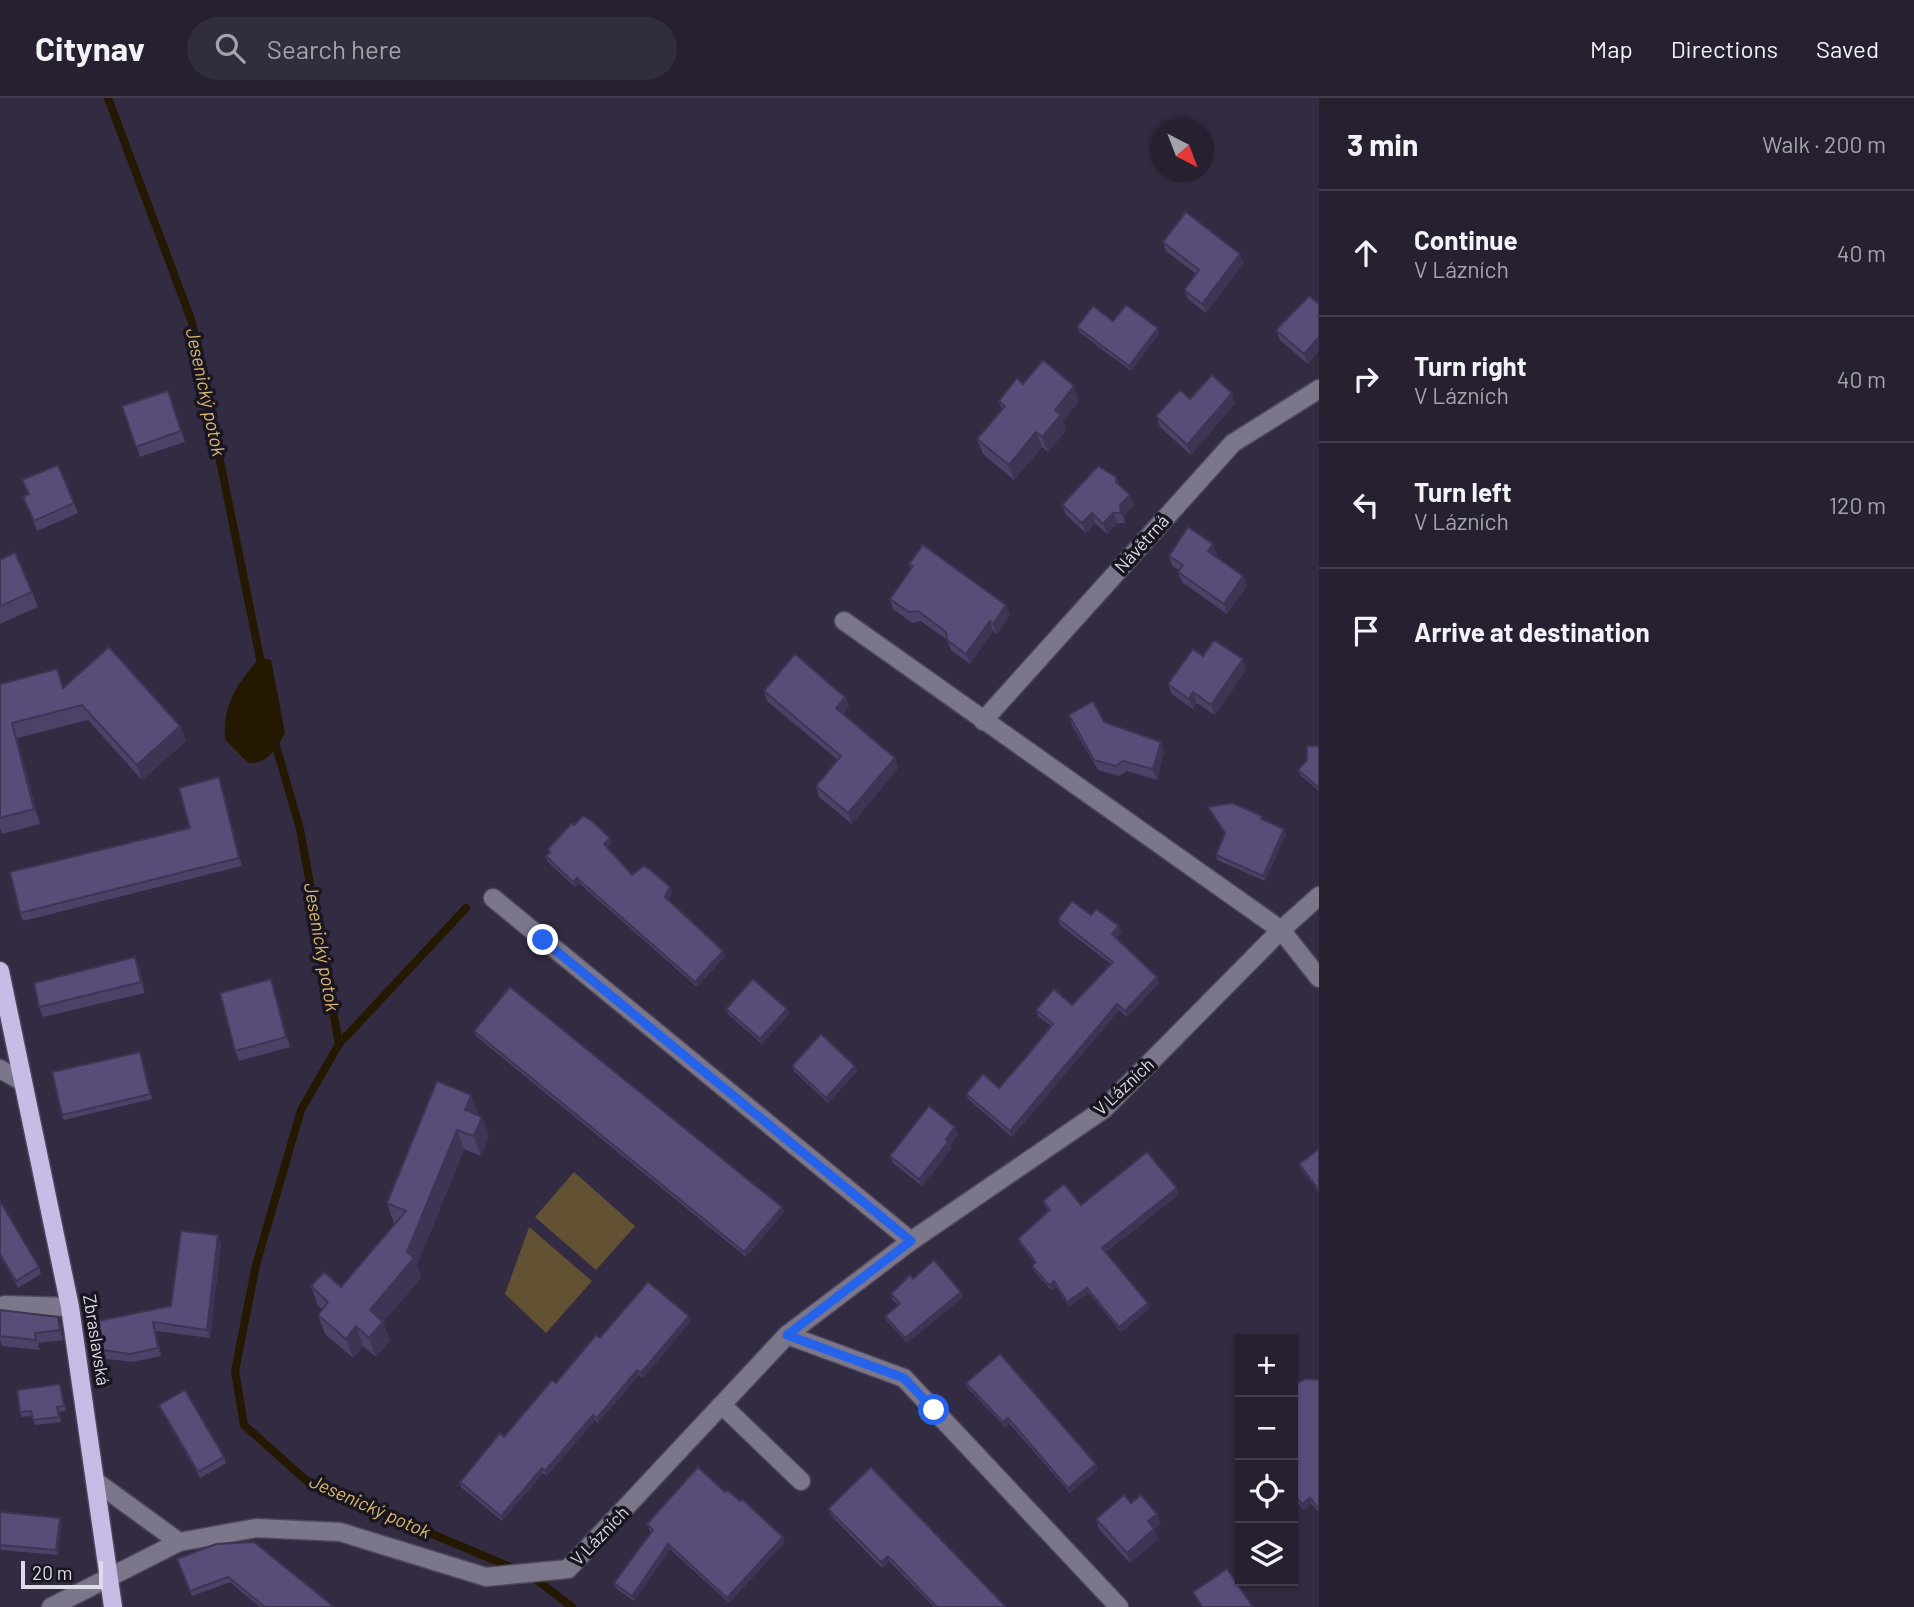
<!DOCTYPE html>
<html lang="en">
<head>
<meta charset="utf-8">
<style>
	:root { --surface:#262031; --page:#322d3d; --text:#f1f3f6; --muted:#a4a3ab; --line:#423e4d }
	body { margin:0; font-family:Barlow,sans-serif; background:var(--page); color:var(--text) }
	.controls { position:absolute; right:21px; bottom:21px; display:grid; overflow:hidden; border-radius:0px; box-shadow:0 2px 5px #0004 }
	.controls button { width:63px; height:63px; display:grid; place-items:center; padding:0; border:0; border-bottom:2px solid var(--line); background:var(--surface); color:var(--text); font:35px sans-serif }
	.compass { position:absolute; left:1151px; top:21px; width:63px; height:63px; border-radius:50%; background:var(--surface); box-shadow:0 2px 5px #0004; rotate:138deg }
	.scale { position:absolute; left:21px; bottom:18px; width:82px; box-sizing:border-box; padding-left:7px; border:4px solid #dedae8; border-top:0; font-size:19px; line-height:24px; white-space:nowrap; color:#dedae8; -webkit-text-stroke:5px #191620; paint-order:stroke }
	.stop { position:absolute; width:21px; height:21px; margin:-16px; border:5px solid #2563eb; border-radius:50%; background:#fff }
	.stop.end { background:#2563eb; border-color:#fff; box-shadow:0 2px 7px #0008 }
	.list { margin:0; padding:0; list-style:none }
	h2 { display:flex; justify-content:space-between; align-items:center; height:91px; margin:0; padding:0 28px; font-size:30px }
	h2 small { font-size:23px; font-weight:400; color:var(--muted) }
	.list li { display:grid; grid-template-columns:46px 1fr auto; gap:21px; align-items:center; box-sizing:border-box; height:126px; padding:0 28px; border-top:2px solid var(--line) }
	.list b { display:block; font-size:26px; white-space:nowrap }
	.list p { margin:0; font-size:23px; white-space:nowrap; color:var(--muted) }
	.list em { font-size:23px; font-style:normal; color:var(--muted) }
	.icon { flex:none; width:38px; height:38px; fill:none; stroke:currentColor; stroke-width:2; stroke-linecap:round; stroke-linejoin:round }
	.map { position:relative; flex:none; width:1319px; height:1509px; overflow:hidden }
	header { display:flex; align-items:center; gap:42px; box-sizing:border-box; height:98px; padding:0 35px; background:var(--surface); border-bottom:2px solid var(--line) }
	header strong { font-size:33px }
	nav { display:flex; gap:38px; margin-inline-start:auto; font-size:24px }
	.search { width:490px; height:63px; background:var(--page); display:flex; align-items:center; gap:18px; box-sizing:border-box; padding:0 24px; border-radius:38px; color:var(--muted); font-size:26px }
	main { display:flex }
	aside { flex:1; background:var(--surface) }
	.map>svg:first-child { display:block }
	.green { fill:#625233 }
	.water { fill:#241801 }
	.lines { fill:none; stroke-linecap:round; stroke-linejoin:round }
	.stream { stroke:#241801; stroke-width:8 }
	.minor-casing { stroke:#4e475c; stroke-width:21 }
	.major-casing { stroke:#4e475c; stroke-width:21 }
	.minor { stroke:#7c768b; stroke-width:18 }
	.major { stroke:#c8bce7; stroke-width:18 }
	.wall { fill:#4d4167 }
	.shaded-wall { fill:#3e3554 }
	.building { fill:#594c78; stroke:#3e3554; stroke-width:2 }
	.route { stroke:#2563eb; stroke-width:9 }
	.labels { text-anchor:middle; stroke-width:7; stroke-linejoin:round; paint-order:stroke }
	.street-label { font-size:18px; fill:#dedae8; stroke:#191620 }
	.water-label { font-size:19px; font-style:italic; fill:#deb86e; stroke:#191620 }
</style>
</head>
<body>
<header>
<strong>Citynav</strong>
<div class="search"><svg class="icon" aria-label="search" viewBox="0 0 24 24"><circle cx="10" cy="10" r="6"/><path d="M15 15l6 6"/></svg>Search here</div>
<nav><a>Map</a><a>Directions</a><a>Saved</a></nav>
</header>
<main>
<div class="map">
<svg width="1319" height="1509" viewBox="0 0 1319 1509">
	<rect width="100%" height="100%" fill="#322b41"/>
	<!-- green -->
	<g class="green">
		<path d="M574 1074 635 1128 596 1172 535 1119Z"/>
		<path d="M529 1129 592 1183 546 1235 505 1196Z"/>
	</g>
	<!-- water -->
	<path class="water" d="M260 559 271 562 285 635C276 651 268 666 248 665L225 641C223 604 237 587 260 559Z"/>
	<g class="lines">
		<!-- stream -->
		<g class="stream">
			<path d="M108 0 192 224 262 570"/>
			<path d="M274 641 300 731 339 946 301 1012 256 1167 235 1273 244 1327 307 1383 515 1471"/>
			<path d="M339 946 466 810"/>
			<path d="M533 1479 572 1509"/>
		</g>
		<!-- minor casing -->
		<g class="minor-casing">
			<g id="minor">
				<path d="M844 523 1281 832 1319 880"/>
				<path d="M983 623 1233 345 1319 291"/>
				<path d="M493 800 911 1143"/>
				<path d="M0 971 23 984"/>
				<path d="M0 1210 5 1207 70 1209"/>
				<path d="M787 1237 904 1280 1119 1509"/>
				<path d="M722 1307 801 1383"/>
				<path d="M95 1383 179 1444"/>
				<path d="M51 1509 179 1444 256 1430 340 1434 486 1479 568 1471 787 1237 911 1143 1104 1011 1281 832 1319 798"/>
			</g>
		</g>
		<!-- major casing -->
		<g class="major-casing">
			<path id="major" d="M0 873 70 1209 113 1509"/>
		</g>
		<!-- minor -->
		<use href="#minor" class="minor"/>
		<!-- major -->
		<use href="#major" class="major"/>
	</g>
	<!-- wall -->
	<g class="wall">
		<path d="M1163 144 1244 165 1206 215 1188 201 1184 192 1196 176 1166 153Z"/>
		<path d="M1309 198 1308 266 1280 242 1276 232Z"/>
		<path d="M1113 223 1159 236 1131 273 1079 234 1077 229Z"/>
		<path d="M1023 286 1079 303 1063 323 1066 332 1048 354 1042 349 1014 382 983 356 977 341 1002 312 999 303Z"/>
		<path d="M168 293 185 344 140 359 122 308Z"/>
		<path d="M1190 301 1235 305 1191 357 1160 329 1156 318Z"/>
		<path d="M1116 379 1119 386 1134 407 1124 418 1125 425H1117L1107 436 1095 425 1086 435 1066 417 1062 407Z"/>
		<path d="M22 382 74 405 78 415 37 433 23 399 28 397Z"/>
		<path d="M1217 456 1215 458 1247 488 1227 516 1182 484 1178 474 1179 472 1172 468 1169 458Z"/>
		<path d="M0 462 32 494 38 509 0 526Z"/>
		<path d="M909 466 1006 507 1010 517 997 536 993 533 970 566 951 552 947 542 921 523 912 525 893 511 890 501 911 471Z"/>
		<path d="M1203 558 1246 572 1215 617 1197 605 1193 611 1172 596 1168 586Z"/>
		<path d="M0 586 64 589 180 628 186 643 142 682 88 622 17 640 40 726 2 736 0 730Z"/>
		<path d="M764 593 845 599 849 609 843 617 895 660 898 670 852 726 819 699 816 688 838 662 767 603Z"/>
		<path d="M1069 617 1104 624 1164 654 1157 682 1127 673 1119 678 1098 672 1072 627Z"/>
		<path d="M1319 648V693L1300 677 1298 672Z"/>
		<path d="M219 679 242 768 23 823 20 815 190 730Z"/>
		<path d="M1208 709 1262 718 1263 722 1284 731 1286 736 1265 783 1217 762 1216 757 1225 736 1210 714Z"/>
		<path d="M574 727 612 745 607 750 632 777 670 789 672 794 668 802 725 858 697 889 579 785 575 789 547 763 546 758 549 755 548 751Z"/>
		<path d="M1091 817 1119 828 1121 834 1116 840 1159 885 1127 919 1119 912 1012 1039 968 1001 966 996 999 990 1051 928 1038 918 1036 912 1072 907 1111 866 1060 827 1058 821Z"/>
		<path d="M139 869 145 895 43 919 39 909Z"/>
		<path d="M274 892 290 949 239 963 235 953Z"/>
		<path d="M726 911H787L789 916 762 946 728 916Z"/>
		<path d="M474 933 782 1109 784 1114 746 1159 476 938Z"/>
		<path d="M140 954 152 1001 64 1022 62 1017Z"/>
		<path d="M792 968H855L857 973 828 1005 794 973Z"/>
		<path d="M437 983 479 1017H478L482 1019 489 1038 481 1058 464 1051 417 1167 421 1180 383 1224 390 1243 376 1259 363 1248 353 1260 325 1236 318 1217 322 1211 318 1208 311 1188 341 1189 396 1125H394L387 1105Z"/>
		<path d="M958 1037 950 1047 951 1051 922 1088 893 1065 890 1058Z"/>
		<path d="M1319 1051V1094L1301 1071 1299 1066Z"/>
		<path d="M1179 1096 1106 1154 1150 1210 1121 1234 1089 1195 1069 1209 1056 1189 1051 1192 1034 1173 1032 1168 1035 1165 1020 1146 1018 1141 1049 1113 1045 1108 1043 1103 1081 1107Z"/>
		<path d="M0 1103 39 1169 41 1176 18 1190 0 1158Z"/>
		<path d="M221 1145 210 1240 156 1233 161 1258 133 1264 106 1261 103 1252 171 1208Z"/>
		<path d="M913 1181 961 1194 963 1199 907 1245 887 1223 885 1218 898 1207 892 1201 891 1196Z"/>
		<path d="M0 1218 58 1219 61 1229 63 1242 38 1245 40 1252 2 1248 0 1242Z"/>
		<path d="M689 1218 691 1223 643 1280 639 1277 598 1325 595 1322 547 1378 543 1375 502 1423 461 1389 460 1384 600 1240Z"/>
		<path d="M1319 1282V1414L1311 1406 1304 1412 1293 1399V1287Z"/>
		<path d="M966 1285 1098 1371 1070 1395 1009 1325 1005 1329 968 1290Z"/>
		<path d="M60 1286 66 1313 59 1314 61 1324 35 1327 32 1318 22 1319 20 1314Z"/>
		<path d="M159 1307 224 1359 226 1365 200 1380 161 1312Z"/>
		<path d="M725 1394 740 1403 785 1444 729 1505 670 1451 634 1503 616 1490 614 1485 651 1434 649 1431 647 1426Z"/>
		<path d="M828 1411 1006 1509H934L889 1463 882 1470 830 1416Z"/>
		<path d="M0 1414 61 1425 58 1457 1 1452 0 1448Z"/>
		<path d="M1096 1421 1161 1426 1154 1431 1158 1441 1130 1465 1099 1431Z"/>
		<path d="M177 1461 334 1509H260L230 1484 192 1498Z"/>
	</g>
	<!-- shaded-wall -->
	<g class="shaded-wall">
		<path d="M1240 156 1244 165 1206 215 1202 206Z"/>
		<path d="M1158 230 1159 236 1131 273 1129 268Z"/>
		<path d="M1319 239V253L1308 266 1304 256Z"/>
		<path d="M1074 288 1079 303 1063 323 1066 332 1048 354 1042 339 1055 312Z"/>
		<path d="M1232 295 1235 305 1191 357 1187 347Z"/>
		<path d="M1036 334 1042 349 1014 382 1009 367Z"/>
		<path d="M1130 397 1134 407 1124 418 1125 425 1121 415 1120 407Z"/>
		<path d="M1092 415 1095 425 1086 435 1082 425Z"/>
		<path d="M1113 415 1117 425 1107 436 1103 426Z"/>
		<path d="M1213 446 1217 456 1211 463 1208 453Z"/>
		<path d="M1243 478 1247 488 1227 516 1224 506Z"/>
		<path d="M1006 507 1010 517 997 536 993 526Z"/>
		<path d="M990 523 993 533 970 566 966 556Z"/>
		<path d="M1243 561 1246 572 1215 617 1211 607Z"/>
		<path d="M1193 594 1197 605 1193 611 1189 601Z"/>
		<path d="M845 599 849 609 839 621 836 610Z"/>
		<path d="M12 625 17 640 40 726 34 711Z"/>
		<path d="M180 628 186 643 142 682 137 667Z"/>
		<path d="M1161 644 1164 654 1157 682 1153 671Z"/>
		<path d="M895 660 898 670 852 726 848 715Z"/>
		<path d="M219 679 222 687 242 768 239 760Z"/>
		<path d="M1284 731 1286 736 1265 783 1263 778Z"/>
		<path d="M610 740 612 745 606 751 604 746Z"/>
		<path d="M577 780 579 785 575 789 573 784Z"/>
		<path d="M670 789 672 794 667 804 665 799Z"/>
		<path d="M1119 828 1121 834 1114 842 1112 836Z"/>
		<path d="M723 853 725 858 697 889 695 884Z"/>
		<path d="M135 859 139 869 145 895 141 884Z"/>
		<path d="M1157 879 1159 885 1127 919 1125 913Z"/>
		<path d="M271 881 274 892 290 949 286 939Z"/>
		<path d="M1117 906 1119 912 1012 1039 1010 1033Z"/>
		<path d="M787 911 789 916 762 946 760 941Z"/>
		<path d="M855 968 857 973 828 1005 826 1000Z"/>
		<path d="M471 997 479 1017 472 1032 465 1012Z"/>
		<path d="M482 1019 489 1038 481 1058 474 1038Z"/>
		<path d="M955 1029 958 1037 950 1047 951 1051 922 1088 919 1081Z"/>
		<path d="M457 1032 464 1051 417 1167 421 1180 383 1224 390 1243 376 1259 369 1240 370 1212 407 1154Z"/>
		<path d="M1177 1090 1179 1096 1104 1155 1102 1150Z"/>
		<path d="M782 1109 784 1114 746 1159 744 1154Z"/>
		<path d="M218 1137 221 1145 210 1240 207 1232Z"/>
		<path d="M1054 1183 1056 1189 1051 1192 1049 1187Z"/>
		<path d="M1087 1190 1089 1195 1069 1209 1067 1204Z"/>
		<path d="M961 1194 963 1199 907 1245 905 1240Z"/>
		<path d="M1148 1205 1150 1210 1121 1234 1119 1229Z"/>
		<path d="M689 1218 691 1223 643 1280 641 1275Z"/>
		<path d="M58 1219 61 1229 63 1242 60 1232Z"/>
		<path d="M153 1224 156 1233 161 1258 158 1250Z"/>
		<path d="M356 1228 363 1248 353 1260 346 1241Z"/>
		<path d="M637 1272 639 1277 598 1325 597 1320Z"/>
		<path d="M593 1317 595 1322 547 1378 545 1373Z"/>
		<path d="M1008 1320 1009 1325 1005 1329 1003 1324Z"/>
		<path d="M1096 1366 1098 1371 1070 1395 1068 1390Z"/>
		<path d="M542 1370 543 1375 502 1423 501 1418Z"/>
		<path d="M1310 1400 1311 1406 1304 1412 1302 1406Z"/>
		<path d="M1157 1416 1161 1426 1154 1431 1158 1441 1130 1465 1127 1455 1148 1423Z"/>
		<path d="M60 1420 61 1425 58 1457 56 1452Z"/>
		<path d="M783 1439 785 1444 729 1505 727 1500Z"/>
		<path d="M668 1446 670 1451 634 1503 632 1498Z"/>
		<path d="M888 1458 889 1463 882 1470 881 1464Z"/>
	</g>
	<!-- building -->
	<g class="building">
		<path d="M1186 114 1240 156 1202 206 1184 192 1199 172 1163 144Z"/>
		<path d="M1309 198 1318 205 1319 203V239L1304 256 1276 232Z"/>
		<path d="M1126 207 1158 230 1129 268 1077 229 1093 208 1113 223Z"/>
		<path d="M1043 262 1074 288 1055 312 1061 317 1042 339 1036 334 1009 367 977 341 1005 308 999 303 1017 280 1023 286Z"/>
		<path d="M1212 277 1232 295 1187 347 1156 318 1180 292 1190 301Z"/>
		<path d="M168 293 181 333 136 349 122 308Z"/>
		<path d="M58 367 74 405 34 423 23 399 29 396 22 382Z"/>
		<path d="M1098 368 1116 379V384L1130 397 1120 407 1121 415H1113L1103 426 1092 415 1082 425 1062 407Z"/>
		<path d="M1188 429 1213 446 1208 453 1243 478 1224 506 1178 474 1183 467 1169 458Z"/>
		<path d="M923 447 1006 507 993 526 990 523 966 556 947 542 946 534 918 513 909 514 890 501 913 468 909 466Z"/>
		<path d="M15 454 32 494 0 508V462Z"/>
		<path d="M1214 542 1243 561 1211 607 1193 594 1189 601 1168 586 1193 551 1203 558Z"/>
		<path d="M109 549 180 628 137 667 82 607 12 625 34 711 0 720V586L57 571 63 590Z"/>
		<path d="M795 556 845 599 836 610 895 660 848 715 816 688 841 658 764 593Z"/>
		<path d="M1093 603 1104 624 1161 644 1153 671 1123 663 1116 668 1094 662 1069 617Z"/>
		<path d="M1307 648H1319V690L1298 672 1307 662Z"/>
		<path d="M219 679 239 760 20 815 10 774 190 730 179 690Z"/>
		<path d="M1232 705 1262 718 1261 721 1284 731 1263 778 1216 757 1225 735 1208 709Z"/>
		<path d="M583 718 592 723 610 740 604 746 632 777 644 768 652 773 670 789 665 799 723 853 695 884 577 780 573 784 546 758 550 754 548 751 572 725 574 727Z"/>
		<path d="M1072 803 1091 817 1096 811 1119 828 1112 836 1157 879 1125 913 1117 906 1010 1033 966 996 983 976 999 990 1027 958 1053 926 1036 912 1054 891 1072 907 1113 864 1058 821Z"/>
		<path d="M135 859 141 884 39 909 34 885Z"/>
		<path d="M271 881 286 939 235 953 220 895Z"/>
		<path d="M753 881 787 911 760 941 726 911Z"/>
		<path d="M510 889 782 1109 744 1154 474 933Z"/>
		<path d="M821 936 855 968 826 1000 792 968Z"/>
		<path d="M140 954 150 996 62 1017 52 974Z"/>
		<path d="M437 983 471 997 465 1012 482 1019 474 1038 457 1032 407 1154 414 1160 370 1212 383 1224 369 1240 356 1228 346 1241 318 1217 328 1204 311 1188 324 1174 341 1189 406 1113 387 1105Z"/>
		<path d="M929 1008 955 1029 946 1041 948 1044 919 1081 890 1058Z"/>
		<path d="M1319 1051V1092L1299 1066Z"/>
		<path d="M1147 1054 1177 1090 1102 1150 1148 1205 1119 1229 1087 1190 1067 1204 1054 1183 1049 1187 1032 1168 1036 1164 1018 1141 1050 1112 1043 1103 1064 1086 1081 1107Z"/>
		<path d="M0 1103 39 1169 16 1183 0 1156Z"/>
		<path d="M181 1133 218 1137 207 1232 153 1224 158 1250 130 1256 103 1252 98 1223 171 1208Z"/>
		<path d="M934 1162 961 1194 905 1240 885 1218 900 1206 891 1196 910 1177 913 1181Z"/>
		<path d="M648 1184 689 1218 641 1275 637 1272 597 1320 593 1317 545 1373 542 1370 501 1418 460 1384 500 1335 504 1339 552 1282 556 1285 596 1237 600 1240Z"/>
		<path d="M0 1212 58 1219 60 1232 35 1235 36 1242 0 1238Z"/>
		<path d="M1000 1256 1096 1366 1068 1390 1008 1320 1003 1324 966 1285Z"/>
		<path d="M1305 1281 1319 1282V1411L1310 1400 1302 1406 1293 1396V1287Z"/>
		<path d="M60 1286 64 1308 57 1309 59 1319 33 1322 31 1313 20 1314 17 1292Z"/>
		<path d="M185 1292 224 1359 198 1374 159 1307Z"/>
		<path d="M698 1369 725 1394 727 1392 740 1403 742 1401 783 1439 727 1500 668 1446 632 1498 614 1485 653 1432 647 1426Z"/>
		<path d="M871 1369 1006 1509H937L888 1458 881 1464 828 1411Z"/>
		<path d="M1124 1397 1131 1405 1141 1397 1157 1416 1148 1423 1154 1431 1127 1455 1096 1421Z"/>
		<path d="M0 1414 60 1420 56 1452 0 1447Z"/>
		<path d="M254 1444 334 1509H265L228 1479 190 1493 177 1461 216 1446Z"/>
		<path d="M1227 1471 1253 1509H1202L1193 1494Z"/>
	</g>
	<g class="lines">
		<!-- route -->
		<path class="route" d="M543 842 911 1143 787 1237 904 1280 934 1312"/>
	</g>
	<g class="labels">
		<!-- street labels -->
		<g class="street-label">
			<text transform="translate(1142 446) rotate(-48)" y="6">Návětrná</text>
			<text transform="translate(1124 989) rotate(-43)" y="6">V Lázních</text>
			<text transform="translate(96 1242) rotate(81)" y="6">Zbraslavská</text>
			<text transform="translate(600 1438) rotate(-46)" y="6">V Lázních</text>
		</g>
		<!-- water labels -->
		<g class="water-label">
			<text transform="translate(206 294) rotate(78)" y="7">Jesenický potok</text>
			<text transform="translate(322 849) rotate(80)" y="7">Jesenický potok</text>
			<text transform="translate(370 1408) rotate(24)" y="7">Jesenický potok</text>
		</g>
	</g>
</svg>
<div class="controls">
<button>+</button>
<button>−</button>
<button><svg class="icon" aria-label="locate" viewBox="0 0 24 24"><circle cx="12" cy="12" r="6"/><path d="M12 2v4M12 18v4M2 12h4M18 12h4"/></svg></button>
<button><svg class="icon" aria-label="layers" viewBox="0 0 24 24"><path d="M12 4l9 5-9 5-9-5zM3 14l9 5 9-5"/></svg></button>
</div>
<svg class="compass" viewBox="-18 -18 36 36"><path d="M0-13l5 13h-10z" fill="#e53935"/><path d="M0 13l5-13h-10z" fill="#a4a3ab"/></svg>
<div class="scale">20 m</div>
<div class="stop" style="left:934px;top:1312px"></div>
<div class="stop end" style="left:543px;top:842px"></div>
</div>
<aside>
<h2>3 min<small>Walk · 200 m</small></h2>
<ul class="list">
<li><svg class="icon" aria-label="ahead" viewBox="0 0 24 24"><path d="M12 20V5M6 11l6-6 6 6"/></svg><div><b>Continue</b><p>V Lázních</p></div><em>40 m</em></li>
<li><svg class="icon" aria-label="right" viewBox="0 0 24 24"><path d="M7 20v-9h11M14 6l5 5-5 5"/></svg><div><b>Turn right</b><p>V Lázních</p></div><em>40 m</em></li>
<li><svg class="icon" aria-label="left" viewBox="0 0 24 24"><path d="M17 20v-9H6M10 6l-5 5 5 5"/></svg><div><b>Turn left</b><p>V Lázních</p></div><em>120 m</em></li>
<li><svg class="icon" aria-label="arrive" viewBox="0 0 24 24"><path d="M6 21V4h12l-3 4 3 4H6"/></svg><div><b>Arrive at destination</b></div></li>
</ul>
</aside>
</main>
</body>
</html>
